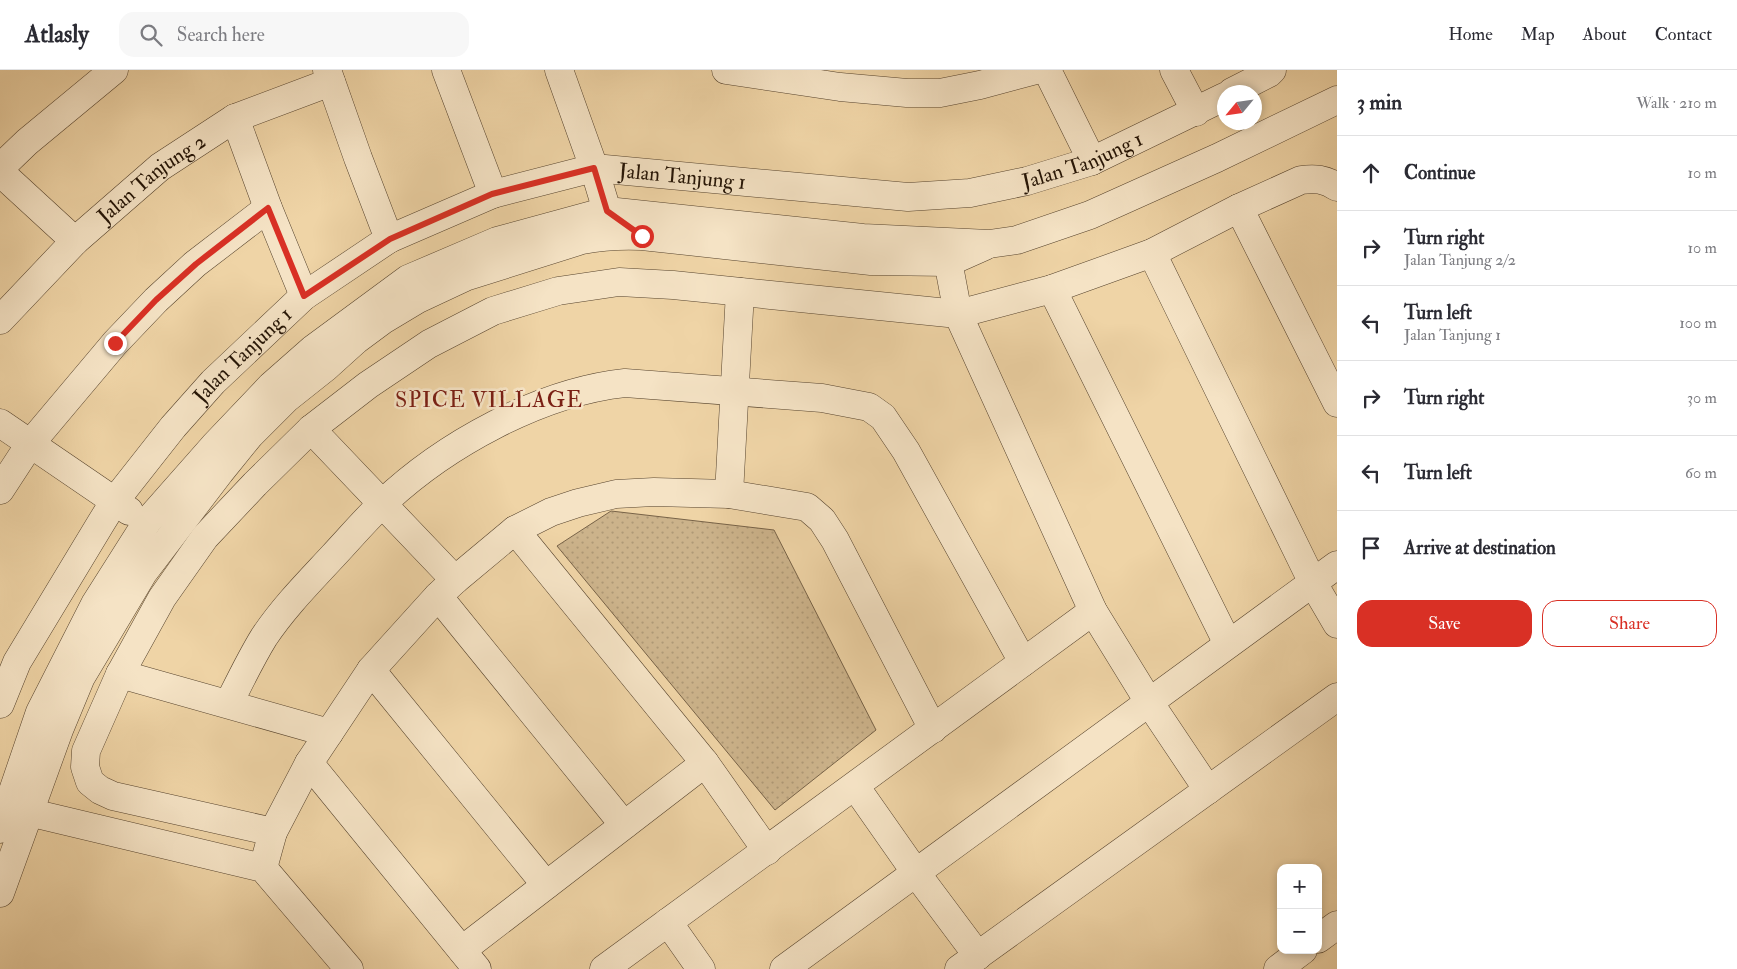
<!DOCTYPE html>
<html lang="en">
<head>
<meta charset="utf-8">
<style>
	:root { --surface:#fff; --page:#f7f7f7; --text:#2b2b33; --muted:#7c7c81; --line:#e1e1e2; --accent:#d93025 }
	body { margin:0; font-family:"IM FELL Double Pica",serif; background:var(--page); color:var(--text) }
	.controls { position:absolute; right:15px; bottom:15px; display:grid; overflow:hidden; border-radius:10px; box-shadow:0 2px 8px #0003 }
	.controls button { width:45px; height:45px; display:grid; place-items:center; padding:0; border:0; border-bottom:1px solid var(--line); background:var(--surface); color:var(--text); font:25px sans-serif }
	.compass { position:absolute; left:1217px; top:15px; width:45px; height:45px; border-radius:50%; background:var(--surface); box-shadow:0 2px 8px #0003; rotate:241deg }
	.stop { position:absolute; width:15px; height:15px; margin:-11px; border:4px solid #d93025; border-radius:50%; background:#fff }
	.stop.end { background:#d93025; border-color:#fff; box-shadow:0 1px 5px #0008 }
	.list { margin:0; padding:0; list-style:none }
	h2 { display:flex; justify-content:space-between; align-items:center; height:65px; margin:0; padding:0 20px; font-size:21px }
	h2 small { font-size:16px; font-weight:400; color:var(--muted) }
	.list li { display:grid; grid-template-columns:32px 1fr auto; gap:15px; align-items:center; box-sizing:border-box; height:75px; padding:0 20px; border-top:1px solid var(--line) }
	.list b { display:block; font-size:19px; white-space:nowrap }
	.list p { margin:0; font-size:16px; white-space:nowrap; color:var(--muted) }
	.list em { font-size:16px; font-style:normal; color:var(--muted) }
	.actions { display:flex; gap:10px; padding:15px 20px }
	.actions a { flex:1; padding:11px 0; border:1px solid var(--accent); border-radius:15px; text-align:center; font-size:18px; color:var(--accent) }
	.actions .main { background:var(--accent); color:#fff }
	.icon { flex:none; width:28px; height:28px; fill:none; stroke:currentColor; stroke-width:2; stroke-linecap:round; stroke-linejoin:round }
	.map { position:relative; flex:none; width:1337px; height:899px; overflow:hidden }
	header { display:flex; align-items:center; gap:30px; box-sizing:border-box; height:70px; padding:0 25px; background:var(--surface); border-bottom:1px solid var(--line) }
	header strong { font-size:24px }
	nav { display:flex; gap:28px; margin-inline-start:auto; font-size:18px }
	.search { width:350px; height:45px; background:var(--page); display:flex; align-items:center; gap:12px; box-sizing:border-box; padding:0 18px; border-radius:15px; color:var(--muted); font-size:19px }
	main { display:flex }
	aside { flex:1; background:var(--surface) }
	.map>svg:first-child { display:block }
	.green { fill:url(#green-dots); stroke:#786348 }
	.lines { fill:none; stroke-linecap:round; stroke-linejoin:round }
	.minor-casing { stroke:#56432d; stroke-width:29 }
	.minor { stroke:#f5e3c5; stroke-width:28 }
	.route { stroke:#d93025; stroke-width:6 }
	.labels { text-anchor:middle; stroke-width:5; stroke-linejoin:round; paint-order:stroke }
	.street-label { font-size:21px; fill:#231305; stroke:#f5e3c5 }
	.neighbourhood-label { font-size:22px; letter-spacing:1px; fill:#7a1f14; stroke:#f5e3c5 }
</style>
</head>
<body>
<header>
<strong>Atlasly</strong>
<div class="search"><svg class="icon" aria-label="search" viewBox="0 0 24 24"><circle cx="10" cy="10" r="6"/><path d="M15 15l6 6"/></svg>Search here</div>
<nav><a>Home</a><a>Map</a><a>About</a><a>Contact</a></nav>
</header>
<main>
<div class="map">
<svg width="1337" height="899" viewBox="0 0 1337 899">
	<defs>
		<pattern id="green-dots" width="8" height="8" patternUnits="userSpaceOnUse" patternTransform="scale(1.25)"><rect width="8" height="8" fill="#ccb38b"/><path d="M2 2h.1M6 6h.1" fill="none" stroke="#af9976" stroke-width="1.8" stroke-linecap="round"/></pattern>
	</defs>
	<rect width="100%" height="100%" fill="#efd4a6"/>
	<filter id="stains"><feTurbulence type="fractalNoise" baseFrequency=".004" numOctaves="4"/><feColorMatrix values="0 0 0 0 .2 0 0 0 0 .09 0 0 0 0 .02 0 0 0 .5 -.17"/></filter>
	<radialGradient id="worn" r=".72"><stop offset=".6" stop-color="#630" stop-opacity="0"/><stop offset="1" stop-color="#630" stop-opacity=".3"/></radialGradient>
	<!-- green -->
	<path class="green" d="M611 441 774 460 876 660 775 740 557 476Z"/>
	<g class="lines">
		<!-- minor casing -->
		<g class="minor-casing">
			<g id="minor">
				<path d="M327 0 358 88 389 169"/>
				<path d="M446 0 493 124"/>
				<path d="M559 0 594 98 607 141"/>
				<path d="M726 0 840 17 907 23H940L980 15 1036 0"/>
				<path d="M1047 0 1092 91"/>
				<path d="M1174 0 1196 42"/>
				<path d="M1232 22 1269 3 1272 0"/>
				<path d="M235 48 268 138 304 226"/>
				<path d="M0 98 27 72 114 0"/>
				<path d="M0 102 75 171"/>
				<path d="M1239 138 1337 333"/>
				<path d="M945 175 958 244 1093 541 1149 632 1208 720"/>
				<path d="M1152 183 1313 513 1337 554"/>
				<path d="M1052 219 1228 574"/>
				<path id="s1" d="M0 250 75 171 160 97 235 48 331 12"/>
				<path d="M0 353 129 441"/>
				<path d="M311 359 455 510"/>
				<path d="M0 420 30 374 115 273 156 230 195 194 268 138"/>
				<path d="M729 424 740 222"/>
				<path d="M515 460 705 693 767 781"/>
				<path d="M438 526 624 755"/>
				<path d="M371 600 546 815"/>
				<path d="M120 604 329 663"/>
				<path d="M229 633C240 611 251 588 264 567 284 537 309 512 333 486 349 469 365 450 382 434 444 375 540 322 625 313L822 328 869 337 883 347 906 381 1023 592"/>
				<path id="s2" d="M0 634 17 592 101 453 114 432 173 357 213 312 304 226 389 169 493 124 594 98 908 127 970 123 1027 111 1092 91 1224 27"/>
				<path d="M309 693 477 899"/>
				<path d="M855 716 916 803 978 886"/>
				<path d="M11 738 263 798 349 899"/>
				<path d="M0 759 40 642 95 534 147 452 214 376 271 316 313 279 408 209 497 171 607 141 863 168 989 174 1017 170 1090 145 1217 88 1337 30"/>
				<path d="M273 762 113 726 100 720 90 712 85 697 86 681 120 604 162 528 205 467 255 414 311 359 368 315 429 274 493 241 558 221 619 212 673 215 958 244 1052 219 1152 183 1239 138 1301 110C1315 108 1325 109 1337 117"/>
				<path d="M263 798 273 762 309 693 371 600 438 526 455 510 515 460 551 442 578 433 616 424 654 422 729 424 807 437 822 450 835 470 933 659"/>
				<path d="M0 823 59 660 81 607 143 503 220 402 250 365 286 329 325 298 356 270 383 250 418 229 465 207 582 170C603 166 621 165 642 166L871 191 949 192 985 176"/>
				<path d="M668 852 701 899"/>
				<path d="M1318 869 1337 855"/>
				<path d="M462 880 705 693"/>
				<path d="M604 899 1093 541"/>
				<path d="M784 899 1337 495"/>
				<path d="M959 899 1337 627"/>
				<path d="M1278 899 1303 880"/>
			</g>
		</g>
		<!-- minor -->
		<use href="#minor" class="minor"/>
	</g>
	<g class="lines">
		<!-- route -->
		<path class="route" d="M115 273 156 230 196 194 268 138 304 226 390 169 492 124 594 98 607 141 642 166"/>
	</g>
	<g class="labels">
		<!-- street labels -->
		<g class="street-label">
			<text dy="7" stroke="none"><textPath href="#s2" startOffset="1328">Jalan Tanjung 1</textPath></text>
			<text dy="7" stroke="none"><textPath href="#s2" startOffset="922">Jalan Tanjung 1</textPath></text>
			<text dy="7" stroke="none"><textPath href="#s1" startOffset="208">Jalan Tanjung 2</textPath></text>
			<text dy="7" stroke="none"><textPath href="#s2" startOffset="428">Jalan Tanjung 1</textPath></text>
		</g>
		<!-- neighbourhood labels -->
		<g class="neighbourhood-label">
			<text x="489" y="337">SPICE VILLAGE</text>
		</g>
	</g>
	<rect width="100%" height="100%" filter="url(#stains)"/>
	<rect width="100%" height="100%" fill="url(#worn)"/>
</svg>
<div class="controls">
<button>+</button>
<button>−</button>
</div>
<svg class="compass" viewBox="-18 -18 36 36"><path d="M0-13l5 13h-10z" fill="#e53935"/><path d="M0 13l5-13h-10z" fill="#7c7c81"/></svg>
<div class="stop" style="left:642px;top:166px"></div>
<div class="stop end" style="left:115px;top:273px"></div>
</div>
<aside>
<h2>3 min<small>Walk · 210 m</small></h2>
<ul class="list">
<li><svg class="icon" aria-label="ahead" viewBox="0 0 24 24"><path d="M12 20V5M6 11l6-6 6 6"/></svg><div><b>Continue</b></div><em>10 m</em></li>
<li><svg class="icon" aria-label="right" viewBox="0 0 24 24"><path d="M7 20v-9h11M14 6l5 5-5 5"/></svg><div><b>Turn right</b><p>Jalan Tanjung 2/2</p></div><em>10 m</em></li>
<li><svg class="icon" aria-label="left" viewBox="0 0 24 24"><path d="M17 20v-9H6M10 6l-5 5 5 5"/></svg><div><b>Turn left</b><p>Jalan Tanjung 1</p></div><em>100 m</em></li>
<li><svg class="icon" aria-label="right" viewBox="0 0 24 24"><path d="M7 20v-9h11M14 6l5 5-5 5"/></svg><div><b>Turn right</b></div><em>30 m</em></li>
<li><svg class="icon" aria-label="left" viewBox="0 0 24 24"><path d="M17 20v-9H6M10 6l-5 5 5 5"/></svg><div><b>Turn left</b></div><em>60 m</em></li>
<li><svg class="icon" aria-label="arrive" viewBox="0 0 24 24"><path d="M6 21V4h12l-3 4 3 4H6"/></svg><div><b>Arrive at destination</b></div></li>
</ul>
<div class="actions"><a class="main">Save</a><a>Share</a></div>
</aside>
</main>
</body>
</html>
